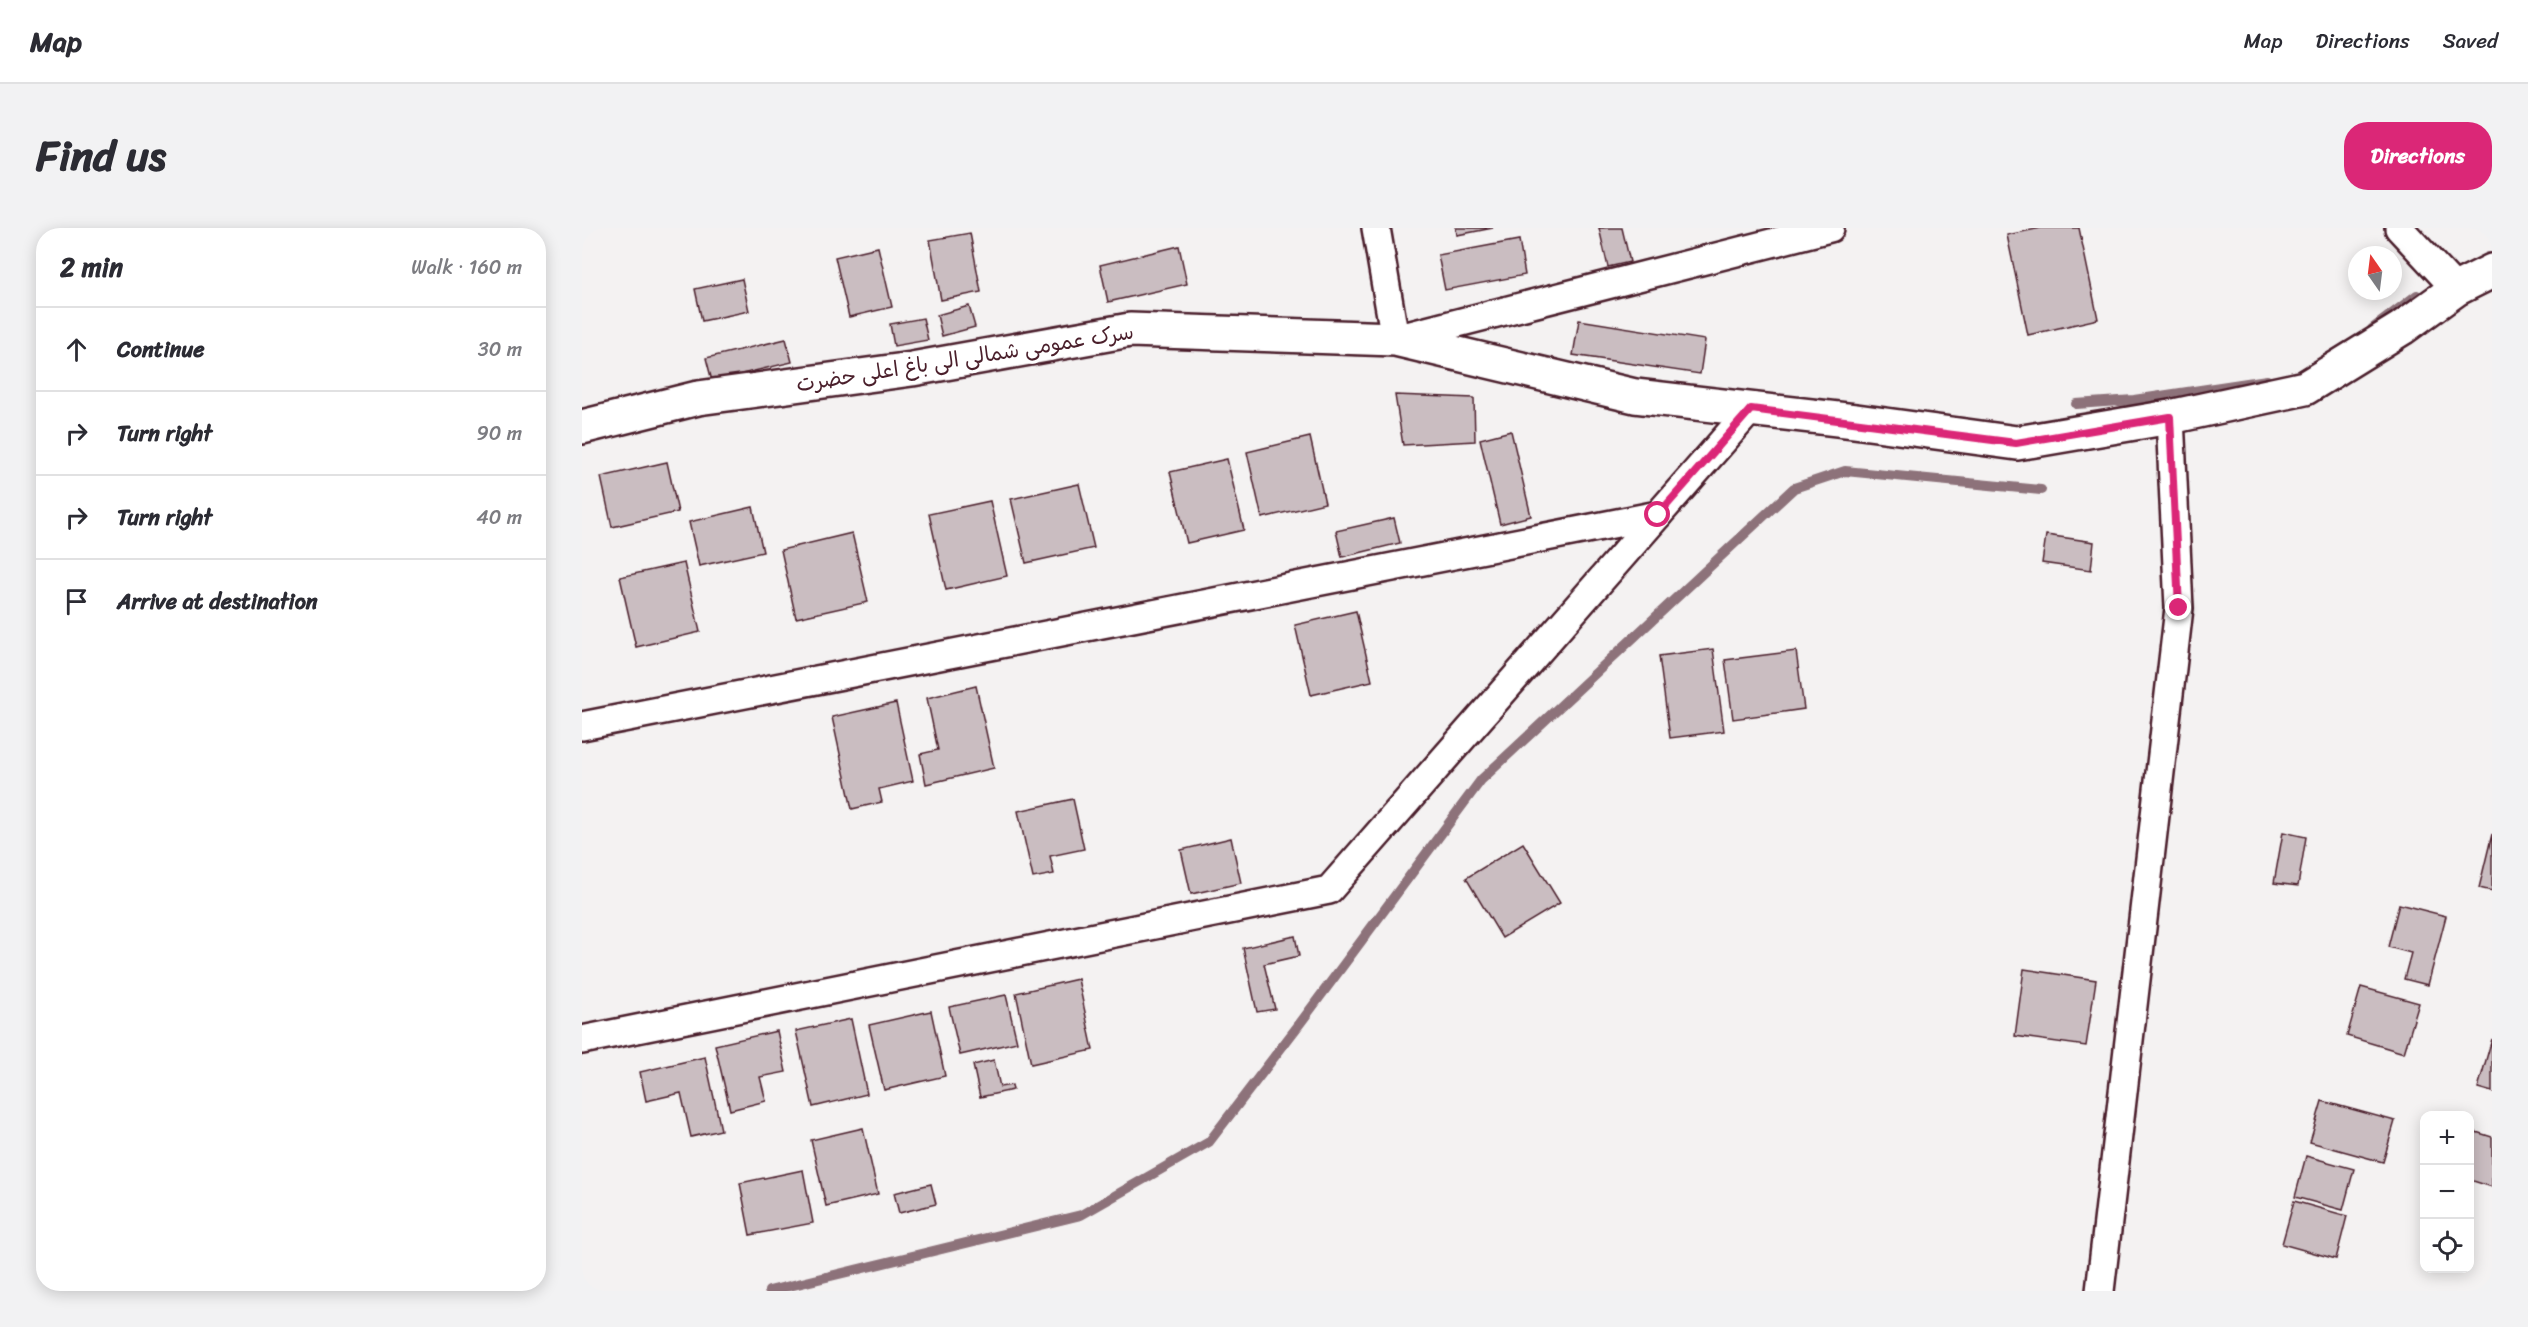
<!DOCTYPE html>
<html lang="en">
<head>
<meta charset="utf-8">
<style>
	:root { --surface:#fff; --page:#f2f2f3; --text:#2b2b33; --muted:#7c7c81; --line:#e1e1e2; --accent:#db2777 }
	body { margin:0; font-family:Sriracha,"Playpen Sans Arabic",sans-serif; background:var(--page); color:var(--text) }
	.controls { position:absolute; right:18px; bottom:18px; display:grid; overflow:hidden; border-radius:12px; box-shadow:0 3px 15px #0003 }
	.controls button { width:54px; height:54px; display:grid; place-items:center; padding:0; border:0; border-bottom:2px solid var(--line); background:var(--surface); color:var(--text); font:30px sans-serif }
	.compass { position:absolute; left:1766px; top:18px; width:54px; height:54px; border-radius:50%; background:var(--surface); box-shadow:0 3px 15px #0003; rotate:346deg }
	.stop { position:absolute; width:18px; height:18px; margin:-14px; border:4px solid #db2777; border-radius:50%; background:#fff }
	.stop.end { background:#db2777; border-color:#fff; box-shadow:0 2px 6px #0008 }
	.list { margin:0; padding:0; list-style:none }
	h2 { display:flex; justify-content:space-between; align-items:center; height:78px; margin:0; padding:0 24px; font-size:26px }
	h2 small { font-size:20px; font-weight:400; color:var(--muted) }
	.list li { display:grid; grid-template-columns:39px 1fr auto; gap:18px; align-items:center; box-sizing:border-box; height:84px; padding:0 24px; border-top:2px solid var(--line) }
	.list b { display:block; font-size:22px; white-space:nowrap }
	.list em { font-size:20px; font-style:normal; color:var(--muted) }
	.icon { flex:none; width:33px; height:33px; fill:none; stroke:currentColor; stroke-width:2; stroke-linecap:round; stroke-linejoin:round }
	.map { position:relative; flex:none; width:1910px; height:1063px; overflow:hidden; border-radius:24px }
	header { display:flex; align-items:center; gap:36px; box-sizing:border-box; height:84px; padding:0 30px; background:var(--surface); border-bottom:2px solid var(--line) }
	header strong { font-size:28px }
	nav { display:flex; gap:33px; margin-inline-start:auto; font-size:21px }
	.intro { display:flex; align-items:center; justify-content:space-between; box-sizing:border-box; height:144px; padding:0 36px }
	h1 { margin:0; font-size:42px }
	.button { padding:15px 27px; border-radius:24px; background:var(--accent); color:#fff; font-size:21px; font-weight:700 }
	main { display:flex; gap:36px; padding:0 36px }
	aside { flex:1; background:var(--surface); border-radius:24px; box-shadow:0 3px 15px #0003 }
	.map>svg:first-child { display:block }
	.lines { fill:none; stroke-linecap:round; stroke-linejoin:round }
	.stream { stroke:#8d727a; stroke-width:10 }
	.building { fill:#cabdc1; stroke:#4a1f2b; stroke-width:1.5 }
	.street-casing { stroke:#4a1f2b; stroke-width:32 }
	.secondary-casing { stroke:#4a1f2b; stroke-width:38 }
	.street { stroke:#fff; stroke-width:27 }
	.secondary { stroke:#fff; stroke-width:33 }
	.route { stroke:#db2777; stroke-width:8 }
	.labels { text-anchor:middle; stroke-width:6; stroke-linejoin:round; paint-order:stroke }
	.street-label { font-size:21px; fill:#4a1f2b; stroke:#fff }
</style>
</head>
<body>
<header>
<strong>Map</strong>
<nav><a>Map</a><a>Directions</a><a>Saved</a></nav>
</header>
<div class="intro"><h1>Find us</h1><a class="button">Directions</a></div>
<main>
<aside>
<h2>2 min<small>Walk · 160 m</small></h2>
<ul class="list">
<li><svg class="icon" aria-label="ahead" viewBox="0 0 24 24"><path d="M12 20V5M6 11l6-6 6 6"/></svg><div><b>Continue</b></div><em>30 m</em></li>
<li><svg class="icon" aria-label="right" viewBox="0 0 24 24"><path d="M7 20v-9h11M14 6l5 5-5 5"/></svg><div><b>Turn right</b></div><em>90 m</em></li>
<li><svg class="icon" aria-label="right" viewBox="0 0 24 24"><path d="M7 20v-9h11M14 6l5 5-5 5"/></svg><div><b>Turn right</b></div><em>40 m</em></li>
<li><svg class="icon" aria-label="arrive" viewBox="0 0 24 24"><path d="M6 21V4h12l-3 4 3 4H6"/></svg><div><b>Arrive at destination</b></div></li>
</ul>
</aside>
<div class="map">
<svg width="1910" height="1063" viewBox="0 0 1910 1063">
	<rect width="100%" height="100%" fill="#f4f2f2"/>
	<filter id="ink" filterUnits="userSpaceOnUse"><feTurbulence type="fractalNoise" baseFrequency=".0167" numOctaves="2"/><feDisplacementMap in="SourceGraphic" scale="12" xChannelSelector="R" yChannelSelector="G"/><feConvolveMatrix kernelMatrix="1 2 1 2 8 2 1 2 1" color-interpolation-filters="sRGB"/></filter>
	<g filter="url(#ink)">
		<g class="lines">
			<!-- stream -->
			<g class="stream">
				<path d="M1790 101 1835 67"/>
				<path d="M1494 176 1552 172 1685 152"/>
				<path d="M187 1063 499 987 627 914 719 794 899 552 1212 260 1263 243 1459 262"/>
			</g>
		</g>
		<!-- building -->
		<g class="building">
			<path d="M874 0H911L875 7Z"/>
			<path d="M1017 0H1040L1048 34 1026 39Z"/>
			<path d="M1459 0H1497L1516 91 1446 107 1425 7Z"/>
			<path d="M388 5 399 64 359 72 348 12Z"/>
			<path d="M937 12 943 47 863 62 856 27Z"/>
			<path d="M597 18 605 56 526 74 518 37Z"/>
			<path d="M296 19 310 79 267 89 253 29Z"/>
			<path d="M160 51 167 83 120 93 113 61Z"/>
			<path d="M387 78 393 99 360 108 355 87Z"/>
			<path d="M341 90 346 112 312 118 308 96Z"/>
			<path d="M997 92 1123 112 1118 146 991 127Z"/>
			<path d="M204 111 210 134 130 153 124 130Z"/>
			<path d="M813 167 892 170 893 213 821 217Z"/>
			<path d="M929 203 949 288 918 296 898 211Z"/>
			<path d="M728 209 743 275 680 290 665 224Z"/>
			<path d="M645 231 662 302 605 315 588 244Z"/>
			<path d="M85 234 96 284 30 299 19 249Z"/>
			<path d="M497 256 512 320 444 335 429 271Z"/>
			<path d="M408 273 425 348 364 362 347 286Z"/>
			<path d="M171 279 181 324 117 338 107 294Z"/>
			<path d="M812 290 818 315 760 329 754 303Z"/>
			<path d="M270 305 286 374 214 390 199 322Z"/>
			<path d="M1464 307 1512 314 1509 342 1460 335Z"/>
			<path d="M102 335 118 404 54 419 38 349Z"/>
			<path d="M774 383 790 453 729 467 713 397Z"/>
			<path d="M1131 421 1142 503 1088 510 1077 428Z"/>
			<path d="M1214 423 1222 481 1151 491 1143 432Z"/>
			<path d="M394 458 412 540 344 556 338 526 356 522 345 470Z"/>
			<path d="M314 475 331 553 297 561 300 574 270 581 250 489Z"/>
			<path d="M491 571 502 621 468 628 472 646 451 650 436 583Z"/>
			<path d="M1701 604 1724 609 1716 658 1692 655Z"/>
			<path d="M1910 606V663L1897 660Z"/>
			<path d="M649 610 659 655 609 666 599 622Z"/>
			<path d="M941 615 978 675 920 710 884 650Z"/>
			<path d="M1817 676 1864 688 1846 757 1822 751 1829 725 1806 719Z"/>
			<path d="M713 708 717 728 682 736 693 781 675 784 661 720Z"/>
			<path d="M1442 741 1514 752 1504 818 1433 808Z"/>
			<path d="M496 751 511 822 449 836 434 765Z"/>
			<path d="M1779 759 1837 775 1822 825 1765 808Z"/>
			<path d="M424 767 435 814 378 827 367 779Z"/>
			<path d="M349 783 363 848 302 862 287 797Z"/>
			<path d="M269 791 285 866 231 879 214 803Z"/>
			<path d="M195 803 204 844 178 849 184 873 148 882 133 817Z"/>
			<path d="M1910 811V864L1896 860Z"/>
			<path d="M123 829 139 902 109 909 99 865 64 873 58 844Z"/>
			<path d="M412 832 418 859 430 857 431 862 398 869 391 837Z"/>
			<path d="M1740 873 1813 893 1801 934 1728 914Z"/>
			<path d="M281 900 296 966 244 978 229 912Z"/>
			<path d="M1894 904 1910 909V959L1888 952V924Z"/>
			<path d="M1724 928 1772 941 1761 982 1713 969Z"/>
			<path d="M221 942 231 995 168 1007 158 955Z"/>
			<path d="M349 956 354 976 317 985 312 965Z"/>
			<path d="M1712 973 1765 988 1754 1031 1700 1016Z"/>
		</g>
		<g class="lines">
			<!-- street casing -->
			<g class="street-casing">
				<g id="street">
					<path d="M794 0 813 111 1248 0"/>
					<path d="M1817 0 1874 61"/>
					<path d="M0 498 1076 287 1169 181"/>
					<path d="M0 812 747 662 1076 287"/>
					<path d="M1518 1063 1597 380 1588 189"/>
				</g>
			</g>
			<!-- secondary casing -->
			<g class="secondary-casing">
				<path id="secondary" d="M0 199 116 170 330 141 548 102 813 111 1053 168 1273 193 1435 215 1588 189 1723 160 1820 100 1874 61 1910 43"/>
			</g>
			<!-- street -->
			<use href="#street" class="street"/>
			<!-- secondary -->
			<use href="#secondary" class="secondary"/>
		</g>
	</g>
	<g class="lines" filter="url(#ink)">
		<!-- route -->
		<path class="route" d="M1076 287 1169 181 1434 215 1588 189 1597 380"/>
	</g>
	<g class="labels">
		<!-- street labels -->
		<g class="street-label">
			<text transform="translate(383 130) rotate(-9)" y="7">سرک عمومی شمالی الی باغ اعلی حضرت</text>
		</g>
	</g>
</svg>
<div class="controls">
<button>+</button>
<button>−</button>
<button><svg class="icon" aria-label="locate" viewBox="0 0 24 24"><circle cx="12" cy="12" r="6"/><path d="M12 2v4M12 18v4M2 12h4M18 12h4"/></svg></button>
</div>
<svg class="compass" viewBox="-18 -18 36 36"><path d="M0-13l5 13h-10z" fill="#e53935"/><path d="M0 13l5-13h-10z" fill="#7c7c81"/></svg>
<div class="stop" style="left:1076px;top:287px"></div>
<div class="stop end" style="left:1597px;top:380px"></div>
</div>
</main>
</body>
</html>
